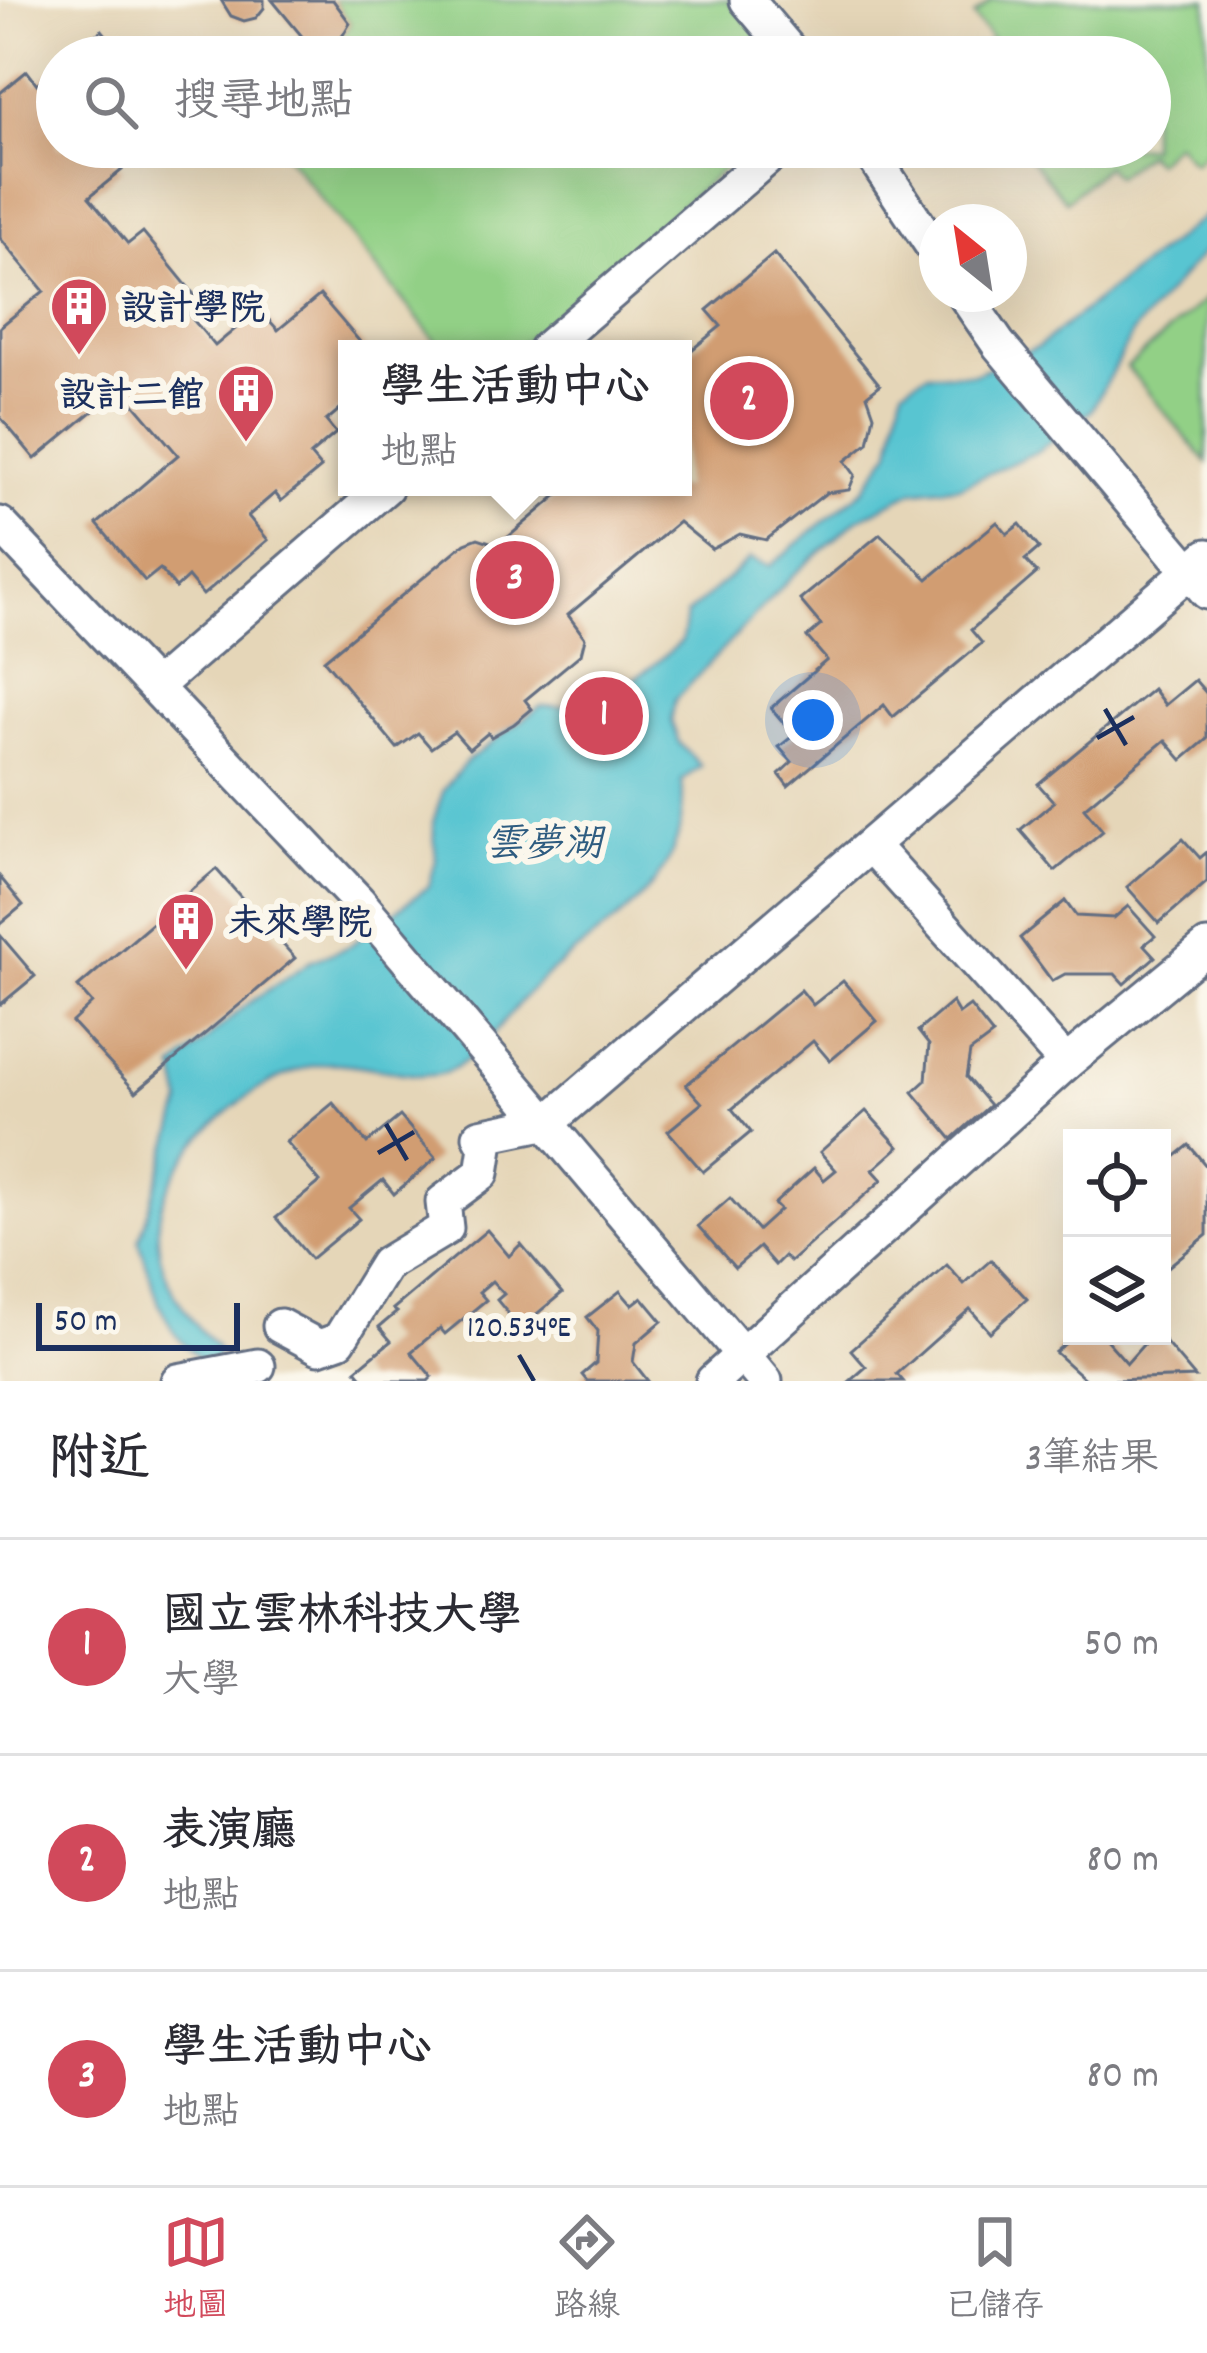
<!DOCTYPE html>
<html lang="zh-TW">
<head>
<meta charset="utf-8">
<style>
	:root { --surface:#fff; --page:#f7f7f7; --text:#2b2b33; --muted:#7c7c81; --line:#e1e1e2; --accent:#d1495b }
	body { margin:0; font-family:Dekko,"LXGW WenKai TC",sans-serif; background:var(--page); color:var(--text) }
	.controls { position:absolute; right:36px; bottom:36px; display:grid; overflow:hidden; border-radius:0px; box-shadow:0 12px 48px #0002 }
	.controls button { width:108px; height:108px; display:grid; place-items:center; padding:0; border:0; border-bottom:3px solid var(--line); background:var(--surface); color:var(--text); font:60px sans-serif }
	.compass { position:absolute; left:919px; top:204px; width:108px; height:108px; border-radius:50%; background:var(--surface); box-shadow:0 12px 48px #0002; rotate:330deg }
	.scale { position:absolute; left:36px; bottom:30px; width:204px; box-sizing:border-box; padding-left:12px; border:6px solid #1b2f5e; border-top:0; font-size:33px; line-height:42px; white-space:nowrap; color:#1b2f5e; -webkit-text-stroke:9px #fbf7ec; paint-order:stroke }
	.you { position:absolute; left:813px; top:720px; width:42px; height:42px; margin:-30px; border:9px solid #fff; border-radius:50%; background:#1a73e8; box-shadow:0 0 0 18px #1a73e833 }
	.badge { display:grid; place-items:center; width:78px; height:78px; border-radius:50%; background:var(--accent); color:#fff; font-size:39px; font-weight:700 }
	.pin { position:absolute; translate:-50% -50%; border:6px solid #fff; box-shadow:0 3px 12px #0006 }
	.popup { position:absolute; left:338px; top:340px; width:354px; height:156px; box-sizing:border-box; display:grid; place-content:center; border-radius:0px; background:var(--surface); filter:drop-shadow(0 3px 9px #0005); font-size:39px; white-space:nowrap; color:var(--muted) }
	.popup b { font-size:45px; color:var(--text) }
	.popup::after { content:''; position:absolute; left:50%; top:100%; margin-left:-24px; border:24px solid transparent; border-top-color:var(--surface) }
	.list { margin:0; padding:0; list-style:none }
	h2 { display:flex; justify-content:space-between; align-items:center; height:156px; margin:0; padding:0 48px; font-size:51px }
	h2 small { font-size:39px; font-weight:400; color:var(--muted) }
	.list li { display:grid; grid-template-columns:78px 1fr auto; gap:36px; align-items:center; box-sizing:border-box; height:216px; padding:0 48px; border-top:3px solid var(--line) }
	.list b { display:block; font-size:45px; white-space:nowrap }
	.list p { margin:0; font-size:39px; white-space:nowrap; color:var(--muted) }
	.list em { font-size:39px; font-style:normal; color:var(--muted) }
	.icon { flex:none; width:66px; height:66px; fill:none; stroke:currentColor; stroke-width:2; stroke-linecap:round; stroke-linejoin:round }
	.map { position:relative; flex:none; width:1207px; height:1381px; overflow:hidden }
	.search { position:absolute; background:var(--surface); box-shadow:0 12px 48px #0002; left:36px; right:36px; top:36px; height:132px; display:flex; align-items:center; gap:30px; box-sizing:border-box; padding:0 42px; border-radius:66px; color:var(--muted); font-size:45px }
	.sheet { height:804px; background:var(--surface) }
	nav { display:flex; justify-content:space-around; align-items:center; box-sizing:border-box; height:168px; border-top:3px solid var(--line); background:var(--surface); font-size:33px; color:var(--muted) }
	nav a { display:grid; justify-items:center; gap:6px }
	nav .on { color:var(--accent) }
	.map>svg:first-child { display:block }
	.built { fill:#e5d6b8; fill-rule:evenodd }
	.green { fill:#92d086; stroke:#568072; stroke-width:3 }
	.water { fill:#59c5d1; stroke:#3a7a98; stroke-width:3 }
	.building { fill:#d19d72 }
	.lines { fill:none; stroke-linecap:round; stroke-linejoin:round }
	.minor-casing { stroke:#646e82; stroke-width:39 }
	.minor { stroke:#fff; stroke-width:33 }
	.ticks { fill:none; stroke:#1b2f5e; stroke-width:4.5 }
	.labels { text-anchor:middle; stroke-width:12; stroke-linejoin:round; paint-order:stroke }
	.poi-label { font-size:36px; font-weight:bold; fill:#1b2f5e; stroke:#fbf7ec; text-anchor:start }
	.water-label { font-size:39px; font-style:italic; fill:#2e5c80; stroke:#fbf7ec }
	.ticks-label { font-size:30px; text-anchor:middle; fill:#1b2f5e; stroke:#fbf7ec; stroke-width:12; stroke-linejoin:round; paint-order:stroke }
</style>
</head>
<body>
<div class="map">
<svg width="1207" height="1381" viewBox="0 0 1207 1381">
	<rect width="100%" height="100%" fill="#fbf7ec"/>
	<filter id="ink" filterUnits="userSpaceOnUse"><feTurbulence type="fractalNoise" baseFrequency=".00833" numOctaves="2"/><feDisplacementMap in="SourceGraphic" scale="24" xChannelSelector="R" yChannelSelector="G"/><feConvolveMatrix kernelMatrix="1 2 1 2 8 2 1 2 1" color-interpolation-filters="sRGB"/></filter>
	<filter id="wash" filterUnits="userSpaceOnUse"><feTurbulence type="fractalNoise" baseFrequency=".004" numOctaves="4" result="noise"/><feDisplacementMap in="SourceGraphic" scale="48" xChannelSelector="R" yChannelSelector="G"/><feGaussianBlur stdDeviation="2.7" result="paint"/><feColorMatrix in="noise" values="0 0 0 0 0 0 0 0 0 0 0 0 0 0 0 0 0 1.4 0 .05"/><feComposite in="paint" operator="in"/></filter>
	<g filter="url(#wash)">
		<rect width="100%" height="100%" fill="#ebe4c4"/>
		<!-- built -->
		<path class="built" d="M0 0H1207V1381H0ZM57 57H1150V147H57ZM937 222H1009V294H937ZM347 349H683V487H347ZM1072 1138H1162V1336H1072Z"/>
		<!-- green -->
		<g class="green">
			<path d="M333 0H729L780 57H330L350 23Z"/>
			<path d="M992 0H1207V151L1193 163 1176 143 1155 162 1146 153 1116 177 1106 166 1066 201 1020 147H1150V57H970L992 39 973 16Z"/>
			<path d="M749 147 516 349H442L281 149Z"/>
			<path d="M1207 298V463L1127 367Z"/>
		</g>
		<!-- water -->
		<path class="water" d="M1207 214V248L1133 332 1091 411 1036 452 961 486 914 491 858 519 792 576 675 700 671 721 679 743 701 766 682 780C693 895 597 923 531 990 503 1019 486 1052 447 1072 421 1084 358 1059 322 1064 252 1074 153 1162 158 1238 160 1281 188 1319 217 1348L216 1372 204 1376 199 1359 175 1334 159 1304 139 1241 182 1103 175 1068 246 1005 311 961 348 947 429 886 436 860 433 822 444 789 467 761 541 706C600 711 639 678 682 641L686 615 750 559 770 566 864 489 891 450 903 388 928 373 974 374 1038 347Z"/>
		<g id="blocks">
			<!-- building -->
			<g class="building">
				<path d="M221 0H264V8L256 18 244 21 231 16Z"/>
				<path d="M272 0H333L350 23 330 57H319Z"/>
				<path d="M102 30 124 57H70Z"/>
				<path d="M57 67V147H118L109 154 122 170 89 197 128 244 143 232 197 298 184 309 215 346 259 309 278 330 320 295 366 349H347V403L326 421 336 433 310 455 321 468 281 501 275 493 248 516 268 540 203 595 188 577 176 588 160 569 145 581 97 524 178 455 121 388 35 459 0 417V327L44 291 0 238V93L27 71 37 84Z"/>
				<path d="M774 254 880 385 867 395 874 415 868 443 845 461 855 475 849 490 826 493 766 540 740 534 712 549 679 522 568 615 585 638 581 654 525 700 532 709 514 724 491 737 488 733 469 749 454 732 431 748 418 733 397 748 324 660 465 543 478 538 499 545 567 487H683V357L721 326 707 310Z"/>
				<path d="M997 522 1007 534 1020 524 1039 548 1025 560 1037 573 971 630 982 643 893 717 884 705 788 786 779 774 792 762 779 747 794 735 771 708 827 660 807 637 821 625 800 600 880 534 928 579Z"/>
				<path d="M1195 680 1207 694V739L1182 760 1165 740 1084 808 1103 831 1055 871 1020 830 1054 802 1038 784 1153 689 1165 705Z"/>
				<path d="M1183 839 1200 858 1207 852V882L1159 923 1127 887Z"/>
				<path d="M216 869 295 958 136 1092 72 1022 92 1003 78 987Z"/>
				<path d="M0 877 23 905 0 924Z"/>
				<path d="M1065 901 1076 916 1114 918 1128 906 1155 936 1144 945 1155 957 1124 984 1115 974H1065L1052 981 1020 938Z"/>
				<path d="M0 935 35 976 0 1005Z"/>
				<path d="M843 981 877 1021 830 1061 813 1041 732 1109 751 1132 703 1172 668 1131 702 1103 686 1085 801 990 813 1005Z"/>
				<path d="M952 1002 959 1014 970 1006 993 1035 970 1052 966 1077 990 1105 952 1139 913 1092 926 1080 929 1045 918 1031Z"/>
				<path d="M333 1103 367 1143 400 1116 436 1158 394 1194 383 1180 349 1208 359 1219 311 1259 276 1218 320 1182 286 1142Z"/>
				<path d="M866 1111 899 1147 873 1170 882 1180 790 1262 784 1256 775 1265 759 1247 735 1268 698 1226 730 1198 758 1230 780 1210 774 1204 814 1168 824 1180 836 1170 820 1152Z"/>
				<path d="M1189 1145 1207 1167V1235L1168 1267 1162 1259V1167Z"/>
				<path d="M487 1230 509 1256 521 1244 562 1293 520 1328 497 1300 504 1294 492 1281 479 1292 486 1300 445 1334 440 1328 411 1352 432 1377 428 1381H365L356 1370 391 1341 379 1327 397 1312 393 1309Z"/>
				<path d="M991 1260 1027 1299 990 1332 970 1309 897 1374 903 1381H850L866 1367 851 1350 947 1265 964 1284Z"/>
				<path d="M620 1291 632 1305 642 1297 662 1321 636 1343 633 1362 648 1381H587L582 1375 596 1363 598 1331 587 1317Z"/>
				<path d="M1074 1336H1103L1127 1363 1151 1336H1160L1195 1377 1087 1381 1055 1352Z"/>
			</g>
		</g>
	</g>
	<g filter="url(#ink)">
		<use href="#blocks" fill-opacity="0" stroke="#646e82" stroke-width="3"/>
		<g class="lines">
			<!-- minor casing -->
			<g class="minor-casing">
				<g id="minor">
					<path d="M747 0 795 57"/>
					<path d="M867 147 937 253"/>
					<path d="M964 294 999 345 1207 592"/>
					<path d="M546 349 780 147"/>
					<path d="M0 524 358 901 765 1381"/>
					<path d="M155 687 386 487"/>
					<path d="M871 845 1066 1063"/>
					<path d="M280 1326 319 1347 339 1340 386 1264 446 1228 443 1202 482 1173 486 1147 480 1136 548 1122 1207 556"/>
					<path d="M178 1381 258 1366"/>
					<path d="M713 1381 1066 1063 1207 947"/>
				</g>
			</g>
			<!-- minor -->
			<use href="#minor" class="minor"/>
		</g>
	</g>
	<!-- ticks -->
	<path class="ticks" d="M1105 709 1126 745M1097 738 1134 717M386 1124 407 1160M378 1153 414 1132M519 1355 534 1381"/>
	<!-- icons -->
	<defs>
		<g id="building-pin" transform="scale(3)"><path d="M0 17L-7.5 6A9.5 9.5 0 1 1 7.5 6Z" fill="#d1495b" stroke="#fbf7ec"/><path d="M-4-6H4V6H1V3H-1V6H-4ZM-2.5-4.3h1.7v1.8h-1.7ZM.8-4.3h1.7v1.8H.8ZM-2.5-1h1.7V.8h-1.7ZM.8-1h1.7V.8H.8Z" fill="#fff"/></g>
	</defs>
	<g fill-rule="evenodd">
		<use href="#building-pin" x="79" y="306"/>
		<use href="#building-pin" x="246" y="393"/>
		<use href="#building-pin" x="186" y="921"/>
	</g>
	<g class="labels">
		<!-- poi labels -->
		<g class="poi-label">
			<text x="121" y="319">設計學院</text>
			<text x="204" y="406" text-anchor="end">設計二館</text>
			<text x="228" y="934">未來學院</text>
		</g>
		<!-- water labels -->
		<g class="water-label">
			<text x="544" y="855">雲夢湖</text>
		</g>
	</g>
	<g class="ticks-label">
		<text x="519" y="1336">120.534°E</text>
	</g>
</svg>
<div class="controls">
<button><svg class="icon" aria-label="locate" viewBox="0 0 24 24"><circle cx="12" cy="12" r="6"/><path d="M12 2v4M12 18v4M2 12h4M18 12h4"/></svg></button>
<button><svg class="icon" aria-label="layers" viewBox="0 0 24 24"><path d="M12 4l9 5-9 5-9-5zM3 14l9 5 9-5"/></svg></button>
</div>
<svg class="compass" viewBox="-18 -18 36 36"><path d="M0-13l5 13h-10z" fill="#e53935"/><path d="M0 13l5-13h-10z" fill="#7c7c81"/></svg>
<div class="scale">50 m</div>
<div class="you"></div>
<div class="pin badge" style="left:604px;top:716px">1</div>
<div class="pin badge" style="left:749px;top:401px">2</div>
<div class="pin badge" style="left:515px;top:580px">3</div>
<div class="popup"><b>學生活動中心</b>地點</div>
<div class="search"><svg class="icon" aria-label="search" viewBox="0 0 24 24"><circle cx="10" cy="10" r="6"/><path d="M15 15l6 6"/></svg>搜尋地點</div>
</div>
<section class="sheet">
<h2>附近<small>3筆結果</small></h2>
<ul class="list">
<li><span class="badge">1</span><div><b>國立雲林科技大學</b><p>大學</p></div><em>50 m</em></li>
<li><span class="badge">2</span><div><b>表演廳</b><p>地點</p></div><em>80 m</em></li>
<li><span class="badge">3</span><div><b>學生活動中心</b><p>地點</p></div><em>80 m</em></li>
</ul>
</section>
<nav>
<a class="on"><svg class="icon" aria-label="map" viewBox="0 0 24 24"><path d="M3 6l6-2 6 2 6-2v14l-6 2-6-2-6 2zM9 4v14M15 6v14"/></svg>地圖</a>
<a><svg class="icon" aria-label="directions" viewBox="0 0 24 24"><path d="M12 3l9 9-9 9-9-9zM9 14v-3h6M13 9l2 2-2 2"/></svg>路線</a>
<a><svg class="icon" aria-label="saved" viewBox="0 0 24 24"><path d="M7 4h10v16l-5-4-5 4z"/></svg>已儲存</a>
</nav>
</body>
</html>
